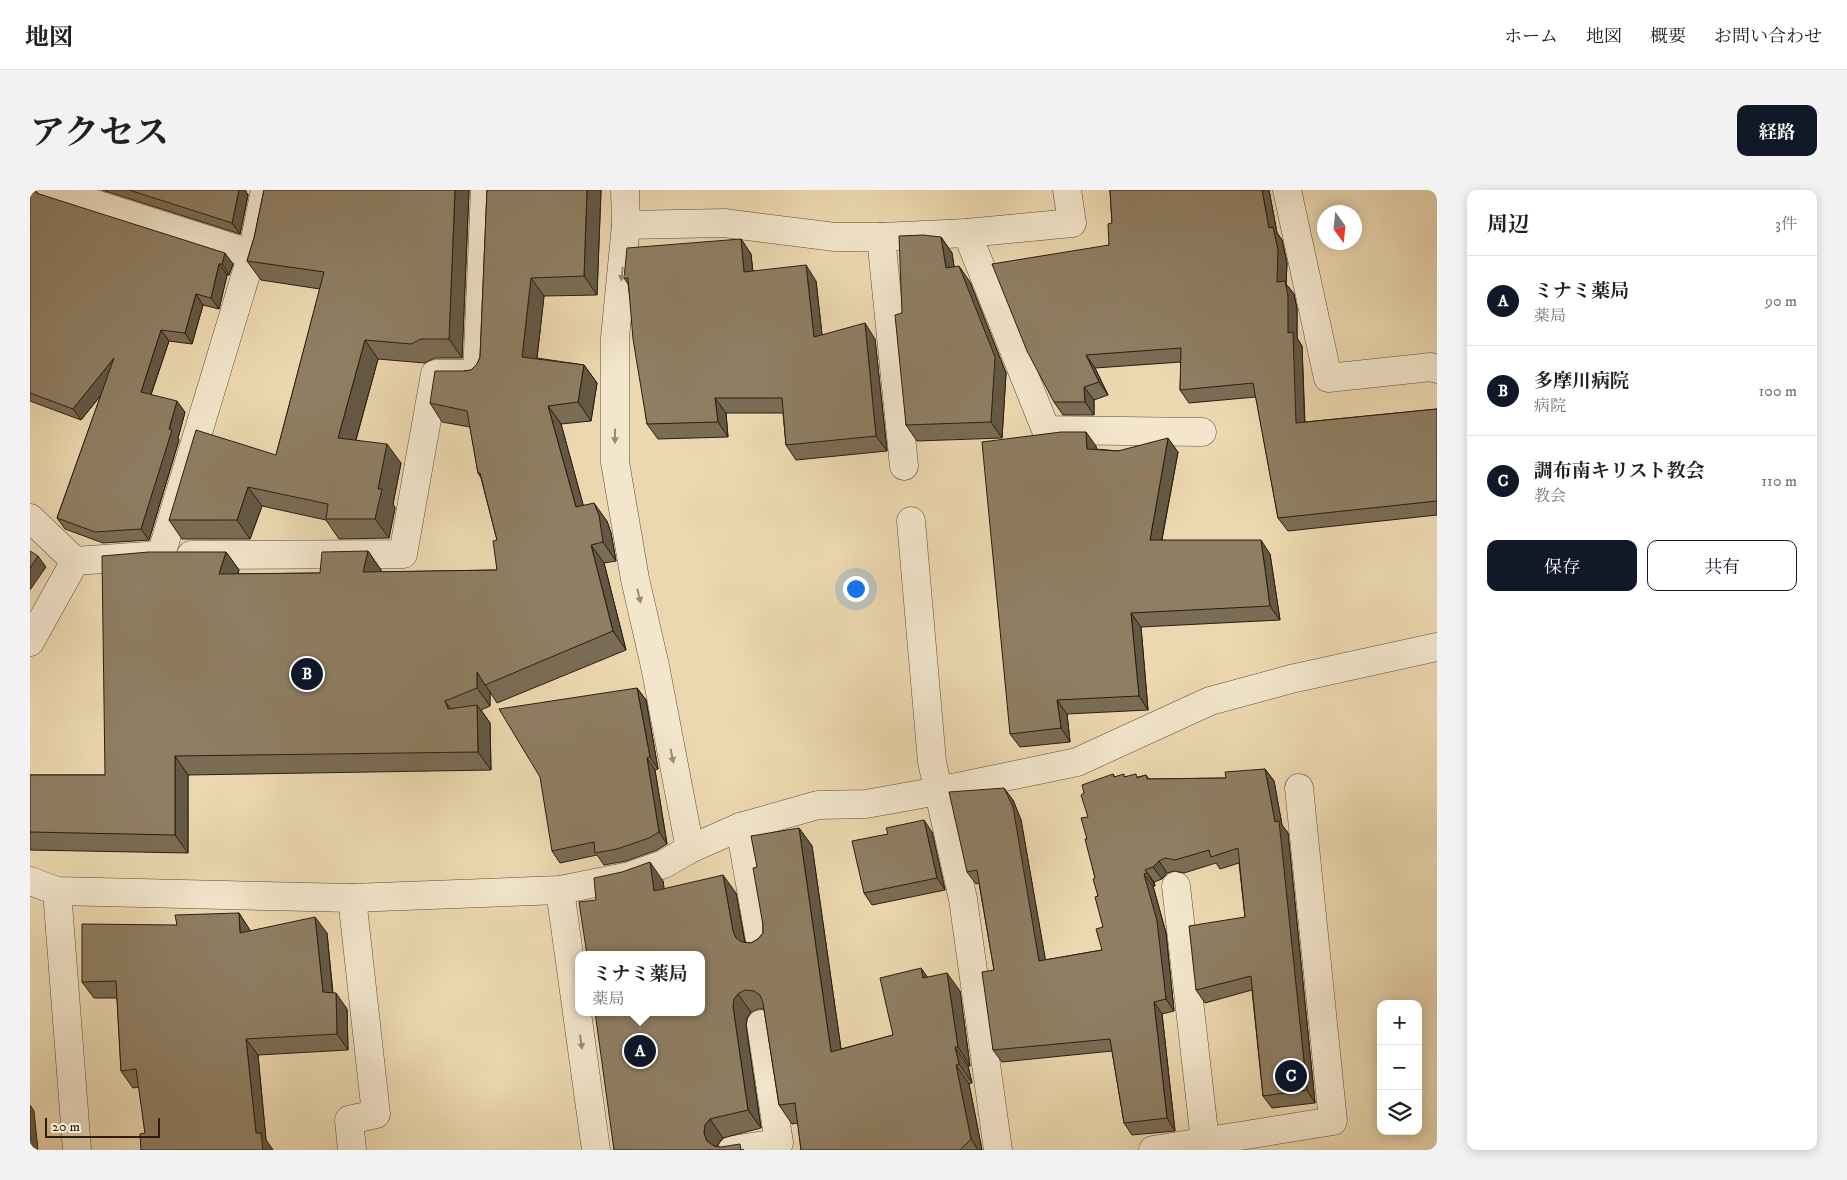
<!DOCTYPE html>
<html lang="ja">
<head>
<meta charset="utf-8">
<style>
	:root { --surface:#fff; --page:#f2f2f2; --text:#202124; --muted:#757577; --line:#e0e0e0; --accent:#111827 }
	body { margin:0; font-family:"IM FELL DW Pica","Noto Serif JP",serif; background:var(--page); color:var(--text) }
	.controls { position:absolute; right:15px; bottom:15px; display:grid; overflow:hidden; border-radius:10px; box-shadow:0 2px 12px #0003 }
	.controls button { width:45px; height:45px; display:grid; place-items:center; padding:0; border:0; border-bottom:1px solid var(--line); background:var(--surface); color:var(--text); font:25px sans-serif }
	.compass { position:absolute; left:1287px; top:15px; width:45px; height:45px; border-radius:50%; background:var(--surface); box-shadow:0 2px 12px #0003; rotate:165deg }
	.scale { position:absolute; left:15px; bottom:12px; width:115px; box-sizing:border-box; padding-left:5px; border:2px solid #2b1d10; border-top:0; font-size:14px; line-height:18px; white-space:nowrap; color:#2b1d10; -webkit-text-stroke:4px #f3e6cc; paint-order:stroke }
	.you { position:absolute; left:825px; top:398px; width:18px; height:18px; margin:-12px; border:4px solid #fff; border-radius:50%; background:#1a73e8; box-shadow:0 0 0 8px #1a73e833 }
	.badge { display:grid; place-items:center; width:32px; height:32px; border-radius:50%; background:var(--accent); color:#fff; font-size:16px; font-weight:700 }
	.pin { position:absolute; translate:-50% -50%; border:2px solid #fff; box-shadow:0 1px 5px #0006 }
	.popup { position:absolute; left:545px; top:761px; width:130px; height:65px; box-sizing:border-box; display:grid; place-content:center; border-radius:10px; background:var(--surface); filter:drop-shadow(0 1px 4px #0005); font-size:16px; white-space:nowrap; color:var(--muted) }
	.popup b { font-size:19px; color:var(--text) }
	.popup::after { content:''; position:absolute; left:50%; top:100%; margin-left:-10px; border:10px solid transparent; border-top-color:var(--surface) }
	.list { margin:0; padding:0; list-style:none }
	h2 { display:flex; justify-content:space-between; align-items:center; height:65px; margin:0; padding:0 20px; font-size:21px }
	h2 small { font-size:16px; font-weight:400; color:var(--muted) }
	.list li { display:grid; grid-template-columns:32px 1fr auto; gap:15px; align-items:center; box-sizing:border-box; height:90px; padding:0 20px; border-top:1px solid var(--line) }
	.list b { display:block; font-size:19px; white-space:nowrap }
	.list p { margin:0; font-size:16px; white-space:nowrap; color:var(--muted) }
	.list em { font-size:16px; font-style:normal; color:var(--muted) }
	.actions { display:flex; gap:10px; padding:15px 20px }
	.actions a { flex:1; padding:11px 0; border:1px solid var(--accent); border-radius:10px; text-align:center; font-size:18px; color:var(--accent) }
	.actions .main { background:var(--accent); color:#fff }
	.icon { flex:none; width:28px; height:28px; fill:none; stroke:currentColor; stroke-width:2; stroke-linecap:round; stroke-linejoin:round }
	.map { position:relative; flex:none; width:1407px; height:960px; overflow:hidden; border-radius:10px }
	header { display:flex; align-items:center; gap:30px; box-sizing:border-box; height:70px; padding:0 25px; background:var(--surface); border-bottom:1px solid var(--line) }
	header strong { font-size:24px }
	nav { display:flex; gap:28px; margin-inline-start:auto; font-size:18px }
	.intro { display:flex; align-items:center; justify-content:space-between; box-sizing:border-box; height:120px; padding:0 30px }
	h1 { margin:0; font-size:35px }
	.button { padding:12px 22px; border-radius:10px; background:var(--accent); color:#fff; font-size:18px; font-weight:700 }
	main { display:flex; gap:30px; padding:0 30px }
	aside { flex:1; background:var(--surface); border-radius:10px; box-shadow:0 2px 12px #0003 }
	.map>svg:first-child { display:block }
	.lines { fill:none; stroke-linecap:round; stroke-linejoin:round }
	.minor-casing { stroke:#5b4c38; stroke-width:29 }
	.minor { stroke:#f3e6cc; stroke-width:28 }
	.wall { fill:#7b6c55; stroke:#2b1d10 }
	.shaded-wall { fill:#645845; stroke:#2b1d10 }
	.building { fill:#8f7e63; stroke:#2b1d10 }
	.oneway { fill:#998c77 }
</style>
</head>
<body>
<header>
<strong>地図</strong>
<nav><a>ホーム</a><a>地図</a><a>概要</a><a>お問い合わせ</a></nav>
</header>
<div class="intro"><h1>アクセス</h1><a class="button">経路</a></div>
<main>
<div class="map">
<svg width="1407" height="960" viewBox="0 0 1407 960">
	<rect width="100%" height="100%" fill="#ecd8b0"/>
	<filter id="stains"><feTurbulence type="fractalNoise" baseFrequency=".004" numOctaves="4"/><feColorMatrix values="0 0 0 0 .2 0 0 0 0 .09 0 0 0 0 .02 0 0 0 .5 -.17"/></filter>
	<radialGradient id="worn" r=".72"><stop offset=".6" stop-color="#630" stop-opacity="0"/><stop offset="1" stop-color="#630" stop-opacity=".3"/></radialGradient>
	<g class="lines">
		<!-- minor casing -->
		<g class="minor-casing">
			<g id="minor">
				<path d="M21 0 222 64"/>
				<path d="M595 0 596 35 585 148V272L605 389 625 476 660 659"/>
				<path d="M1257 0 1298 188 1401 177 1407 179"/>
				<path d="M596 35 694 33 805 47H851L937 43 1042 33 1037 0"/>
				<path d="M937 43 1016 240 1172 242"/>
				<path d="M851 47 874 276"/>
				<path d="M0 328 45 371"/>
				<path d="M881 331 902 572 933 709 968 960"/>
				<path d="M161 365 373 364 405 184H447L455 0"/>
				<path d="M0 452 45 371 131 365 222 64 235 0"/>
				<path d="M710 637 731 756"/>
				<path d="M0 691 27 701 322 708 530 700 600 686 634 674 660 659 710 637 788 615 836 614 908 601 1047 572 1180 511 1261 489 1407 457"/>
				<path d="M1146 696 1175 951"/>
				<path d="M530 700 566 960"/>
				<path d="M27 701 47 960"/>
				<path d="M322 708 346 924 319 930 322 960"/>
				<path d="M702 960 749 953 731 834"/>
				<path d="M1123 960 1303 931 1269 598"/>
			</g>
		</g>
		<!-- minor -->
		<use href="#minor" class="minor"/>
	</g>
	<!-- wall -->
	<g class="wall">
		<path d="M0 0H6V2L9 4 203 74 199 85H197L189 119 173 115 162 154 139 151 121 205 155 222 148 248 149 250 119 350 73 353 35 339 27 328 71 205 51 230 0 211Z"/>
		<path d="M72 0H215L218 5 210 44Z"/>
		<path d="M234 0H439L432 168H405L395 173 348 169 326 250 371 273 363 314 365 318 359 348 309 349 296 330 232 316 220 349H152L139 330 246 265 290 99 231 90 217 71 224 48Z"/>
		<path d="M457 0H571L567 105 514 106 507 168 554 175 567 193 561 231 531 234 553 315 577 331 581 343 586 371 574 373 596 460 467 513 460 502V516L451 520 460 533 461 580 158 585V663L0 660V585H75L196 362 209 380 208 384 290 383 338 361 351 380V382L467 380V350L451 288 448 283 440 237 412 232 400 213 434 181 441 180 447 174 450 167Z"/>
		<path d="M1080 0H1239L1247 43 1252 50 1257 73 1256 94 1264 104 1267 119V148L1272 156 1275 232 1407 219V325L1258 341 1248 328 1226 207 1159 213 1150 200 1151 172 1065 178 1078 205 1064 210V225H1033L1024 212 1079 55 1082 33Z"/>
		<path d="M911 47 922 63 924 77 940 92 976 183 972 248 887 251 876 235 872 123Z"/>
		<path d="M711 49 721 64 723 81 786 91 792 145 845 149 857 261 766 270 756 255 753 223H696L698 247 628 249 617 234 598 94 594 88Z"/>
		<path d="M1066 256V259L1088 261 1148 262 1132 350 1240 364 1250 430 1111 437 1118 520 1037 524 1040 552 990 557 980 544Z"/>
		<path d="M607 498 616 510 628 579 625 580 637 654 627 660 596 671 574 675 567 665 530 673 522 661Z"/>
		<path d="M1235 579 1244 591 1252 635 1258 643 1285 913 1242 918 1233 906 1222 800 1175 813 1166 800 1215 727 1209 673 1190 679 1186 673 1154 683 1144 681 1137 683 1132 689 1124 692 1125 696H1123L1136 743 1144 821 1132 824 1145 941 1102 945 1094 933 1082 861 972 872 963 860 964 780 949 693 946 694 937 682 983 610 991 630 1015 770 1072 760 1073 737 1065 688 1057 649 1058 627 1083 584 1085 587H1108L1116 585 1119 589 1196 588Z"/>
		<path d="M769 638 782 656 811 859 863 845 891 778 897 787 930 801 940 876H938L942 893 939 894 952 960H771L768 933 762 934 749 915 734 819H728L721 822 717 828 716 836 731 938 693 948 688 954 687 957 714 960H584L633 691 634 699 706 703 715 752 721 753 728 749 733 743V735L727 677Z"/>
		<path d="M902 642 915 700 842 715 834 703Z"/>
		<path d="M209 723 220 741 297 743 303 803 317 819 318 860 228 865 236 950 243 960H111L115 943 109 897 103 898 91 881 87 808H64L52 792 147 735Z"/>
	</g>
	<!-- shaded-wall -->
	<g class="shaded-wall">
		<path d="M209 0H215L218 5 210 44 202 33Z"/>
		<path d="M425 0H439L432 168 419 149Z"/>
		<path d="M557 0H571L567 105 554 86Z"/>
		<path d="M1232 0H1239L1247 43 1252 50 1257 73 1256 94 1264 104 1267 119V148L1272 156 1275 246 1266 233 1258 143 1247 92 1239 38Z"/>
		<path d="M911 47 922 63 927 94 916 78Z"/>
		<path d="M711 49 721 64 724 97 714 82Z"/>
		<path d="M195 63 203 74 199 85 192 74Z"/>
		<path d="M189 74 197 85 189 119 181 108Z"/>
		<path d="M776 75 786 91 794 162 784 147Z"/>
		<path d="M929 76 940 92 976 183 972 248 961 232Z"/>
		<path d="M501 88 514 106 505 185 492 167Z"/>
		<path d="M166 104 173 115 162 154 155 143Z"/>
		<path d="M835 133 845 149 857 261 846 246Z"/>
		<path d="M131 140 139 151 118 213 111 202Z"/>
		<path d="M335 150 348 169 321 267 308 248Z"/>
		<path d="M1056 165 1065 178 1078 205 1069 192Z"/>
		<path d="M84 168 92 179 51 230 43 219Z"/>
		<path d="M554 175 567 193 561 231 548 212Z"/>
		<path d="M1054 197 1064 210V225L1055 212Z"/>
		<path d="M685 208 696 223 698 247 688 232Z"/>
		<path d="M147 211 155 222 148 248 149 250 119 350 111 339Z"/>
		<path d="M518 216 531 234 559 336 546 317Z"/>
		<path d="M1056 242 1066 256 1067 272 1057 259Z"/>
		<path d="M1138 248 1148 262 1129 364 1120 350Z"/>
		<path d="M357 254 371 273 363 314 365 318 359 348 345 329 348 299Z"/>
		<path d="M218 297 232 316 220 349 207 330Z"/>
		<path d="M564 313 577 331 581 343 586 371 573 352Z"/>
		<path d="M1231 350 1240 364 1250 430 1240 416Z"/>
		<path d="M561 355 574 373 596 460 583 441Z"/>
		<path d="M338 361 351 380 346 401 333 382Z"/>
		<path d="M196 362 209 380 202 403 189 384Z"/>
		<path d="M8 366 16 377 0 400V378Z"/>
		<path d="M1101 423 1111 437 1118 520 1109 506Z"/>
		<path d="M447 482 460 502V516L447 498Z"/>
		<path d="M607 498 616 510 628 579 620 567Z"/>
		<path d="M1027 510 1037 524 1040 552 1031 538Z"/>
		<path d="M415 511 428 529 418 519Z"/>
		<path d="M447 515 460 533 461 580 448 562Z"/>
		<path d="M145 566 158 585V663L145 645Z"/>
		<path d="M617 568 625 580 637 654 629 642Z"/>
		<path d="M1235 579 1244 591 1252 635 1258 643 1285 913 1277 900 1245 632Z"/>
		<path d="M974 598 983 610 991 630 1018 784 1009 771Z"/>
		<path d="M894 630 902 642 915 700 907 688Z"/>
		<path d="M769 638 782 656 814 880 801 862Z"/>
		<path d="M1129 671 1137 683 1132 689 1123 677Z"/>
		<path d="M620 672 633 691 637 720 624 701Z"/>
		<path d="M1115 680 1124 692 1125 696 1117 683Z"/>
		<path d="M1114 684 1123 696 1136 743 1144 821 1136 809Z"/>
		<path d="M693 685 706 703 716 759 706 748 703 741Z"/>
		<path d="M209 723 220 740 221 759 210 743Z"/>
		<path d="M285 727 297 743 304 819 293 802Z"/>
		<path d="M891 778 904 797 893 788Z"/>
		<path d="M917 783 930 801 940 876 928 857Z"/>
		<path d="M306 803 317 819 318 860 307 844Z"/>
		<path d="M708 804 721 822 717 828 716 836 731 938 718 920 703 817 704 809Z"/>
		<path d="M1124 812 1132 824 1145 941 1137 928Z"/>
		<path d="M216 849 228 865 236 950 243 960H233L226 943Z"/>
		<path d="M925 857 938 876 942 893 929 874Z"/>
		<path d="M926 875 939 894 952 960H948L941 949Z"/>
		<path d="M0 915 4 921 8 960H0Z"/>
		<path d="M680 929 693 948 688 954 687 960 677 951 674 943 675 935Z"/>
	</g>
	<!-- building -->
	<g class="building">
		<path d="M0 0H2L9 4 195 63 192 74H189L181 108 166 104 155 143 131 140 111 202 147 211 139 239 142 240 111 339 65 342 27 328 84 168 43 219 0 203Z"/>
		<path d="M99 0H209L202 33Z"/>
		<path d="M234 0H425L419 149H391L381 154 335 150 308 248 357 254 348 299H352L345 329H296L298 314 218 297 207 330H139L166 240 246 265 294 82 217 71 224 48Z"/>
		<path d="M457 0H557L554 86 501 88 492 167 554 175 548 212 518 216 546 317 564 313 569 325 573 352 561 355 583 441 455 495 447 482V498L415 511 418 519 447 515 448 562 145 566V645L0 642V585H75L72 366 119 362H196L189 384 290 383 292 362 338 361 333 382 467 380 463 351 467 350 450 283H448L437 221 400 213 405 181H434L441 180 447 174 450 167Z"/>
		<path d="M1080 0H1232L1239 38 1243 37 1248 60 1247 92 1255 91 1258 106V143L1263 142 1266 233 1407 219V311L1248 328 1223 193 1150 200 1151 158 1056 165 1069 192 1054 197 1055 212H1024L997 161 962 74 1079 55 1078 34 1082 33Z"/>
		<path d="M893 45 911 47 916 78 929 76 965 167 961 232 876 235 865 125 872 123 869 46Z"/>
		<path d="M711 49 714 82 776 75 784 147 835 133 846 246 756 255 752 208H685L688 232 617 234 603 149 598 88H594L597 58Z"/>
		<path d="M1031 242H1056L1057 259 1088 261 1138 248 1120 350H1231L1240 416 1101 423 1109 506 1027 510 1031 538 980 544 952 252Z"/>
		<path d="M0 361 8 366 0 378Z"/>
		<path d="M607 498 620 567 617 568 629 642 619 648 587 659 565 663 564 652 522 661 510 587 469 519Z"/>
		<path d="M1235 579 1245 632 1249 631 1277 900 1233 906 1221 786 1166 800 1159 736 1215 727 1208 658 1181 667 1179 660 1145 670 1135 668 1129 671 1123 677 1115 680 1117 683 1114 684 1127 731 1136 809 1124 812 1137 928 1094 933 1080 849 963 860 952 782 964 780 947 680 937 682 919 602 974 598 983 617 1009 771 1072 760 1066 739 1073 737 1065 707 1068 706 1063 689 1065 688 1055 649H1057L1051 628 1058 627 1051 605 1054 603 1052 595 1083 584 1084 587 1094 584V587L1106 584 1107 588 1116 585 1117 589 1196 588 1195 582Z"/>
		<path d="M894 630 907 688 834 703 822 651 858 644 856 638Z"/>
		<path d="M769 638 801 862 863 845 850 788 891 778 893 788 917 783 928 857H925L929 874 926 875 941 949 930 960H771L765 913 749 915 733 813 730 805 724 801 715 800 708 804 704 809 703 817 718 920 680 929 675 935 674 943 677 951 684 956 691 957 710 954 711 960H584L565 822H671V765H557L549 712 566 710 564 688 592 682 620 672 624 701 693 685 703 741 706 748 712 752 721 753 728 749 733 743V735L723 678 727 677 721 646Z"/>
		<path d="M209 723 210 743 285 727 293 802 306 803 307 844 216 849 226 943H231L233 960H111L110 944 115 943 106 879 91 881 86 791 52 792V734L147 735 145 725Z"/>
	</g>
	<!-- one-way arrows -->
	<defs><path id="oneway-solid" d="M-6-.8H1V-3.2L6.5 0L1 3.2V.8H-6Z" transform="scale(1.25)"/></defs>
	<g class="oneway">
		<use href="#oneway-solid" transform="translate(592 84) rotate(96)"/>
		<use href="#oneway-solid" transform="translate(585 246) rotate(90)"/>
		<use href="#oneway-solid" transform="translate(609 406) rotate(77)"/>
		<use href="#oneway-solid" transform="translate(642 566) rotate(79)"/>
		<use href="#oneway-solid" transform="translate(551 852) rotate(82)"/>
	</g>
	<rect width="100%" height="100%" filter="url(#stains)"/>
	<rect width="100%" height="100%" fill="url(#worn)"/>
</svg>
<div class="controls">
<button>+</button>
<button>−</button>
<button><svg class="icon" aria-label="layers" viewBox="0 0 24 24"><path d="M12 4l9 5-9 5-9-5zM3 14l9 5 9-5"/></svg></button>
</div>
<svg class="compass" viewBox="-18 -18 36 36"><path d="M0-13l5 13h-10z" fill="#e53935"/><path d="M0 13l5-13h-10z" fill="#757577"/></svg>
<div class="scale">20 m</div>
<div class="you"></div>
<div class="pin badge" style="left:610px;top:861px">A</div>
<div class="popup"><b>ミナミ薬局</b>薬局</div>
<div class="pin badge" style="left:277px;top:484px">B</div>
<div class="pin badge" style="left:1261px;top:886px">C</div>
</div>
<aside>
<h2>周辺<small>3件</small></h2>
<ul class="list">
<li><span class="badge">A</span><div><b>ミナミ薬局</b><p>薬局</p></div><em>90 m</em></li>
<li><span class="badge">B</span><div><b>多摩川病院</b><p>病院</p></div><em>100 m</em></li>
<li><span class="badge">C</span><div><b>調布南キリスト教会</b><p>教会</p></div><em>110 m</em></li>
</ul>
<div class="actions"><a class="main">保存</a><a>共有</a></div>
</aside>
</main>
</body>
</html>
